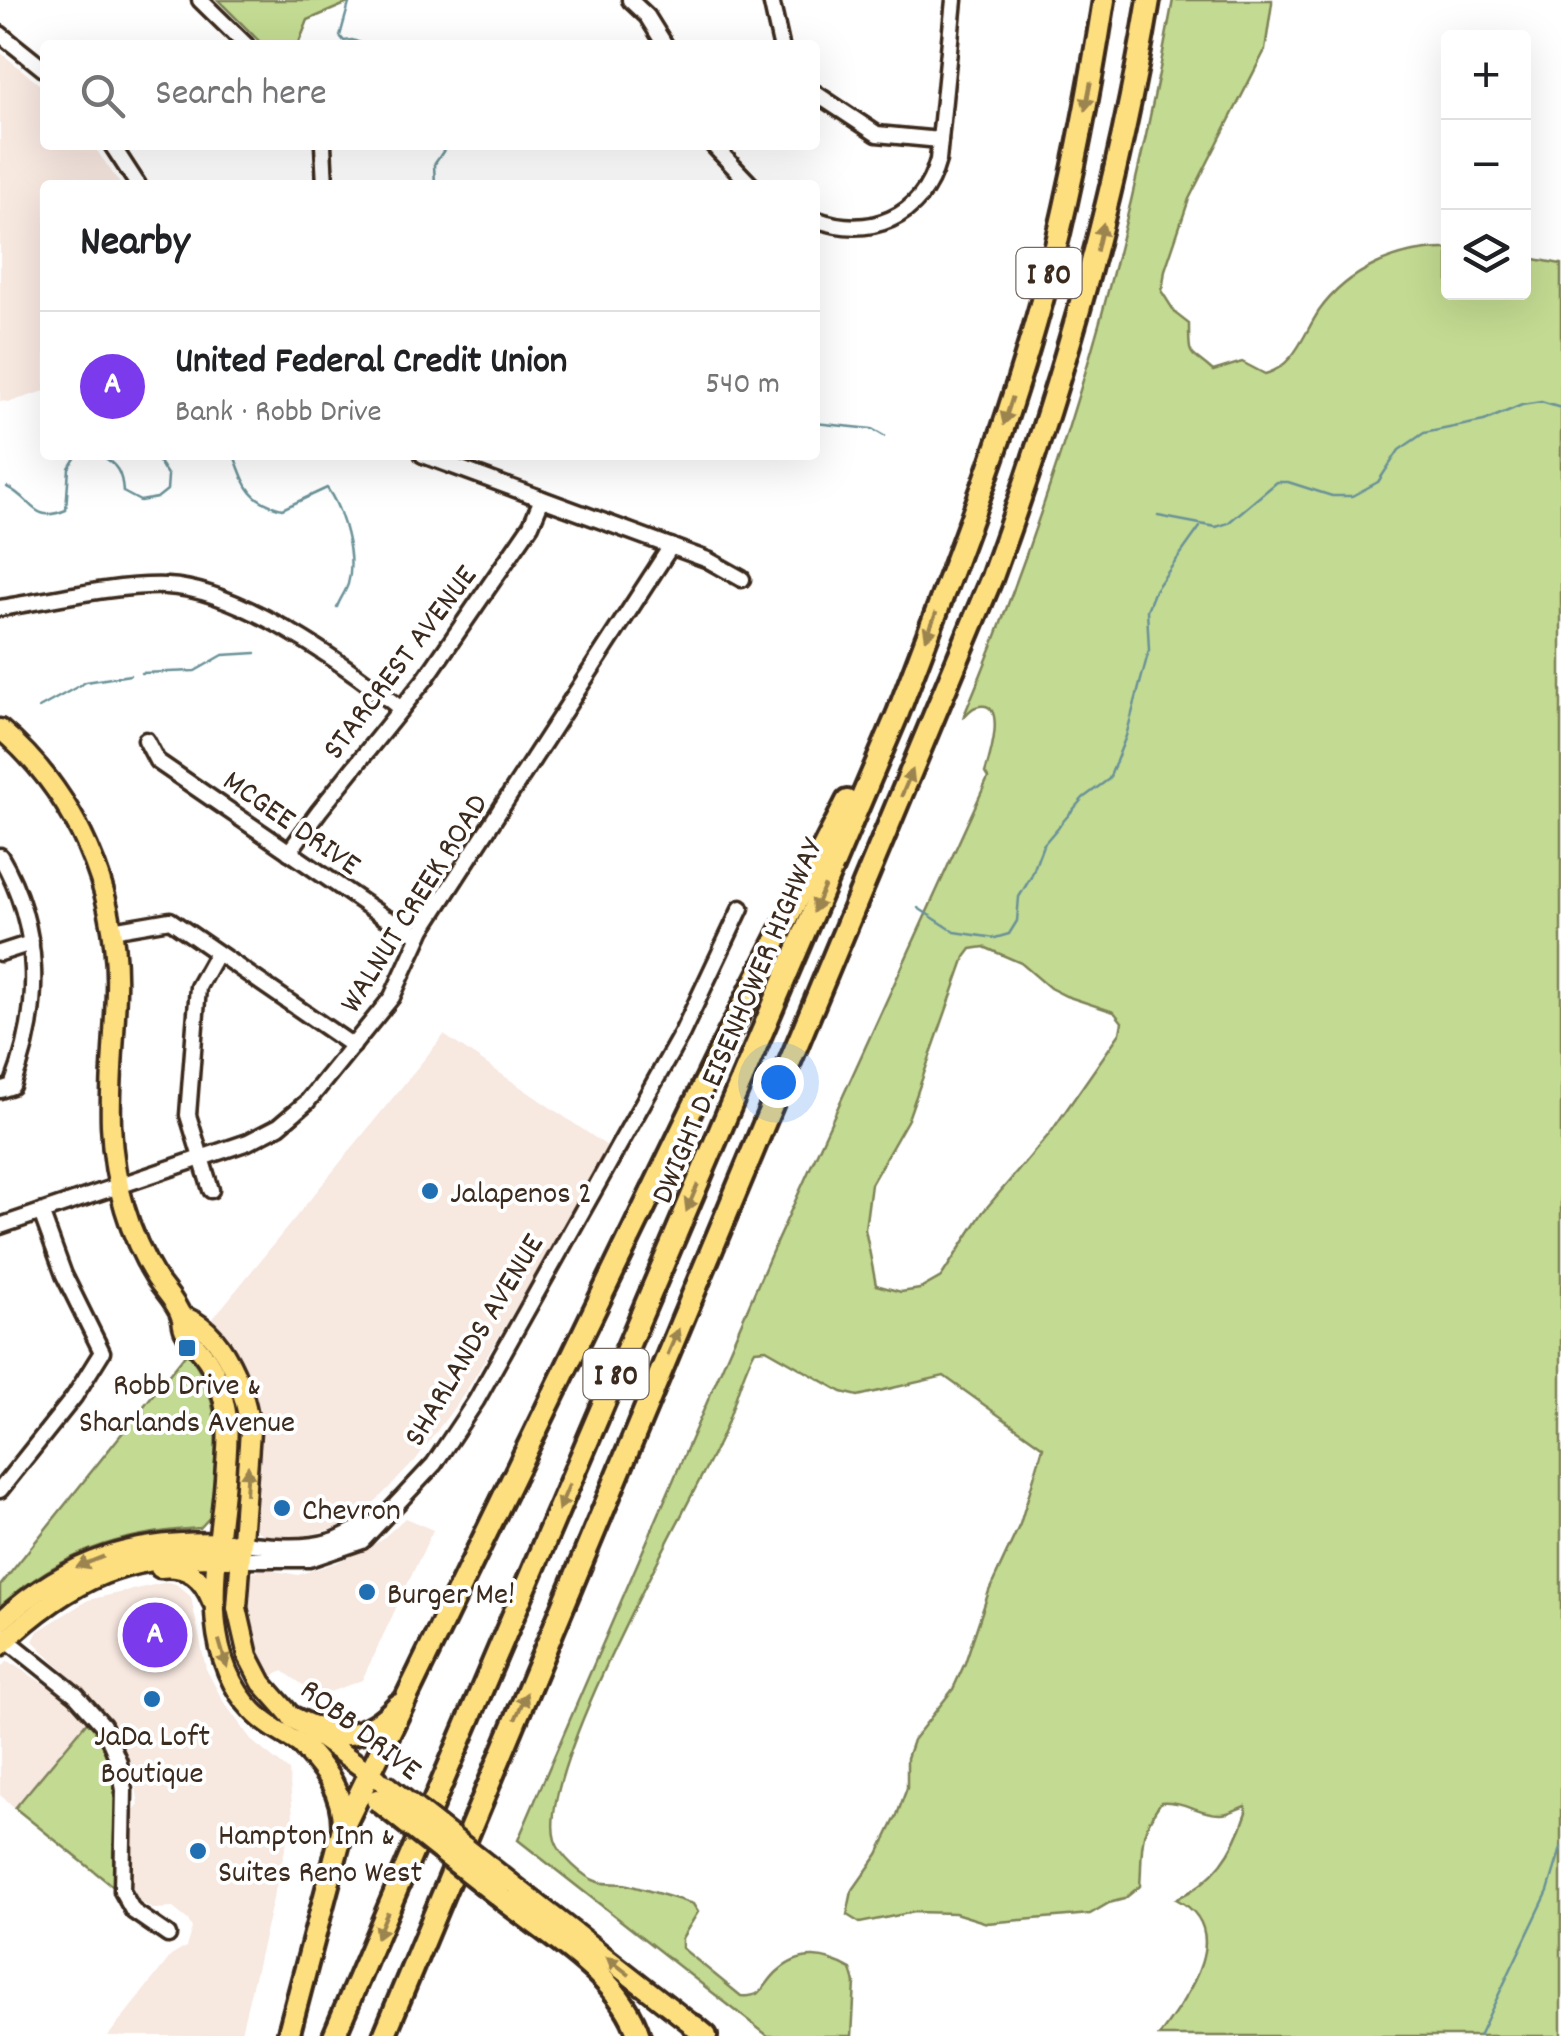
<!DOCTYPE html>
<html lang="en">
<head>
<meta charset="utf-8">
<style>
	:root { --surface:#fff; --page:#f2f2f2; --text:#202124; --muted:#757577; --line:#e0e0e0; --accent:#7c3aed }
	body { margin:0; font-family:Dekko,sans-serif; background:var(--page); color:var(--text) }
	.controls { position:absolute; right:30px; top:30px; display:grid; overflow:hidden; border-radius:10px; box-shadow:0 10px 40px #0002 }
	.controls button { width:90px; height:90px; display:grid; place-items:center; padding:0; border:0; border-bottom:2px solid var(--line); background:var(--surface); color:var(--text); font:50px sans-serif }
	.you { position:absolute; left:778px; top:1082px; width:35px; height:35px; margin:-25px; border:8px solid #fff; border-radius:50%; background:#1a73e8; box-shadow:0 0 0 15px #1a73e833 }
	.badge { display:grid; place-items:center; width:65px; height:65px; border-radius:50%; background:var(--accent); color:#fff; font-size:32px; font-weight:700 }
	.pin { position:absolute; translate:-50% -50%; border:5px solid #fff; box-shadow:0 2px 10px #0006 }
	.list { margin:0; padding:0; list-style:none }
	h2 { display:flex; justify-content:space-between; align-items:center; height:130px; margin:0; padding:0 40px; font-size:42px }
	h2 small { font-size:32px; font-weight:400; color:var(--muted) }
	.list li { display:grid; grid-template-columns:65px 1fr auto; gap:30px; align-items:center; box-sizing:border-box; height:150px; padding:0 40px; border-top:2px solid var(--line) }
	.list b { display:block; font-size:38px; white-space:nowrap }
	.list p { margin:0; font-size:32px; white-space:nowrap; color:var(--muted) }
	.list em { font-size:32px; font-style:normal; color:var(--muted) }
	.icon { flex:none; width:55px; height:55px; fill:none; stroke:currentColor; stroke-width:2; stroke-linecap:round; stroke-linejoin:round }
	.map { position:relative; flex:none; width:1561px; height:2036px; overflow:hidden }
	.search { position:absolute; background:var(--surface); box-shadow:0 10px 40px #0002; left:40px; top:40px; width:780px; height:110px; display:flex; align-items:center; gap:25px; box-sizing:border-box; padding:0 35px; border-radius:10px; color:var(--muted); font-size:38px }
	.panel { position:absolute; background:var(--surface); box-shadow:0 10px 40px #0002; left:40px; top:180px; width:780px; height:280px; border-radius:10px }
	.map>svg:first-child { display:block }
	.built { fill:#f7e8e0 }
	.green { fill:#c2da91; stroke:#7e8258; stroke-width:2.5; fill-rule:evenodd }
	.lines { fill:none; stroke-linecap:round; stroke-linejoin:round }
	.stream { stroke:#6b9298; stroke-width:2.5 }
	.minor-casing { stroke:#3b2a1e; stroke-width:21 }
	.major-casing { stroke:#3b2a1e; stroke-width:25 }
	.highway-casing { stroke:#3b2a1e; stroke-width:28 }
	.minor { stroke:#fff; stroke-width:14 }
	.major { stroke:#fedf80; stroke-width:18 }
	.highway { stroke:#fedf80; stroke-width:20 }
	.major-bridge-casing { stroke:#3b2a1e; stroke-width:25; stroke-linecap:butt }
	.highway-bridge-casing { stroke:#3b2a1e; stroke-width:28; stroke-linecap:butt }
	.major-bridge { stroke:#fedf80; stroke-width:18 }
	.highway-bridge { stroke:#fedf80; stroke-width:20 }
	.oneway { fill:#9c844f }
	.poi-dot { fill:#1f6fb2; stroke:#fff; stroke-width:4 }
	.labels { text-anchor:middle; stroke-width:8; stroke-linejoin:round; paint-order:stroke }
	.shield { fill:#fff; stroke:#766a62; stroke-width:2.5 }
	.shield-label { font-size:30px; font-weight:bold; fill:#3b2a1e }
	.street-label { font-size:32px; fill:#3b2a1e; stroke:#fff }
	.poi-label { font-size:32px; fill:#3b2a1e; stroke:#fff; text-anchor:start }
</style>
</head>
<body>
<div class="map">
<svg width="1561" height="2036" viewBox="0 0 1561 2036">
	<rect width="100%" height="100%" fill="#fff"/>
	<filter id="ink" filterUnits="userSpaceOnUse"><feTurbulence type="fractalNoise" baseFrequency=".01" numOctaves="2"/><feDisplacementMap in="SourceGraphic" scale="20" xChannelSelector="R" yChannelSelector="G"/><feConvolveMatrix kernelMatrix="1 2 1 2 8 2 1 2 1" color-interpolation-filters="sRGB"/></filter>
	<g filter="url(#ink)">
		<!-- built -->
		<g class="built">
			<path d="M0 52 45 89V145H93L121 185H45V391L10 402 0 401Z"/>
			<path d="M444 1035 610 1148 467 1390 415 1461 378 1499 354 1519 336 1528 300 1537 268 1536 257 1531 253 1519 259 1441 254 1399 238 1358 211 1321Z"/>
			<path d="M405 1518 433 1530 362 1680 319 1696 283 1671 269 1679 256 1655 244 1603 248 1574 264 1569 298 1575 338 1562 380 1541Z"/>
			<path d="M167 1582 176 1584 191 1597 206 1669 223 1701 253 1742 289 1771 293 1816 240 2036H108L171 1956 186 1947 192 1928 188 1920 173 1908 152 1909 137 1900 130 1875 134 1811 139 1805 133 1768 114 1725 101 1708 33 1641 38 1631 88 1600Z"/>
			<path d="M8 1661 60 1694 88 1721 15 1808 0 1795V1669Z"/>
		</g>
		<!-- green -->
		<g class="green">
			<path d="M218 0H355L308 20 298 45H263Z"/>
			<path d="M1173 0H1272V3L1265 50 1189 199 1165 270 1162 292 1176 314 1189 324C1189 361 1189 349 1213 371L1242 362 1265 374C1295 366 1303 335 1319 311 1348 270 1399 248 1448 249V292H1524V257L1561 264V2036H1159C1187 1997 1237 1930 1176 1899 1215 1881 1234 1852 1247 1812L1245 1806C1237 1809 1229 1814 1221 1814 1200 1815 1185 1800 1161 1802 1137 1835 1143 1849 1140 1886L1124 1899 1109 1903 1090 1914 987 1923 955 1913 914 1912 860 1923 847 1915 852 1891 878 1854 897 1815 907 1788V1758L913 1740 953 1689 965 1663 989 1591 1020 1524 1043 1447 944 1376 858 1396 842 1392 766 1349 755 1350C738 1380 734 1412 719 1442 685 1513 535 1775 555 1840 560 1856 583 1877 598 1882 608 1885 618 1882 628 1885 650 1891 672 1897 693 1904L698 1912 682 1938V1948L741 1996C764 1998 763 1985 777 1972 801 1950 826 1955 851 1969L855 1983 852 2036H768L518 1840 771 1254 988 778 985 773C988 763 1010 696 976 707 971 708 967 714 963 718 1059 488 1129 245 1173 0ZM984 947 1021 963 1050 988 1066 996 1114 1012 1122 1022 1120 1033 1051 1132 983 1212 941 1277 920 1289 901 1292 876 1285 865 1229 871 1184 908 1119 965 957 971 949Z"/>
			<path d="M187 1352C227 1400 215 1458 211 1516L200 1528C118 1533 62 1552 0 1606V1586Z"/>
			<path d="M90 1718C134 1788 106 1818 115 1888L15 1808Z"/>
		</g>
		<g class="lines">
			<!-- stream -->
			<g class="stream">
				<path d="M350 0 340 36 344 41 352 40 366 45"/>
				<path d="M435 185 434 165 444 150 443 145"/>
				<path d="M815 423 872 429 884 436"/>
				<path d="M100 455C117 464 122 473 123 492L140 501 157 498 167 490 168 476 159 462 160 455"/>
				<path d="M234 455C246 486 248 500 282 509L327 488C343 511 356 556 348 584 346 591 340 599 337 607"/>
				<path d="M7 487C34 500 32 524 66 510L69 468 77 455"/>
				<path d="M1158 516 1216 527 1228 523 1277 482H1288L1332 496H1352L1378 482 1399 450 1424 433 1484 421 1522 405 1541 402 1561 408"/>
				<path d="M141 673 195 671 223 655 256 653"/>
				<path d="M39 708 86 682 130 675"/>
				<path d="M918 908 955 932 995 938 1009 934 1017 921 1019 897 1031 877 1043 845 1083 798 1109 779 1126 736 1149 650 1147 610 1155 590 1200 527"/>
				<path d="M1479 2036 1548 1891 1561 1848"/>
			</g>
			<!-- minor casing -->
			<g class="minor-casing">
				<g id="minor">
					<path d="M200 0 246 45"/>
					<path d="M630 0 647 16 665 45"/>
					<path d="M771 0 781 45"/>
					<path d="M0 34 45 70"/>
					<path d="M815 93 877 134 940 140"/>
					<path d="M112 145 138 185"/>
					<path d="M323 145 325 185"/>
					<path d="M713 145 751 185"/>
					<path d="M815 219C869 239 922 219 938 160L954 0"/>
					<path d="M423 455 708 560 742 579"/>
					<path d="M0 608C51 600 116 584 167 586 240 589 345 664 401 709"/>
					<path d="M146 740 157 761 384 917 420 935"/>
					<path d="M289 852 319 811 426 678 531 525 542 499"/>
					<path d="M0 856C42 928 42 1009 12 1086L0 1090"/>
					<path d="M112 930 170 920 353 1046"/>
					<path d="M0 953 31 943"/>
					<path d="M211 1190 188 1115 198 987 217 953"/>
					<path d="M0 1226 248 1142 279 1126 307 1102 392 997 423 929 671 546"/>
					<path d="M0 1490 74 1397 102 1352 64 1275 41 1212"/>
					<path d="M241 1543C271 1546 303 1550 332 1541 348 1536 362 1523 378 1523"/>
					<path d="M240 1559H309L362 1541 434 1464 476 1401 682 1033 741 908"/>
					<path d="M1 1635 76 1695 103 1725 119 1762 124 1790 122 1891 133 1911 168 1935"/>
				</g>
			</g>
			<!-- major casing -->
			<g class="major-casing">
				<g id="major">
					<path d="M0 729C76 793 119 892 116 991 114 1068 101 1132 125 1209 132 1233 143 1257 156 1278 164 1290 177 1303 181 1316 183 1321 182 1326 185 1331 191 1342 201 1350 208 1361 219 1378 224 1398 227 1418 229 1438 226 1459 225 1479 219 1555 194 1649 253 1711 267 1726 286 1735 303 1746"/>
					<path d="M181 1316C223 1327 247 1393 250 1431L237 1608 248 1656 262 1683 293 1718 378 1779"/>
					<path d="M160 1568C188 1565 202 1577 212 1601"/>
					<path d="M0 1622C69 1558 138 1538 230 1543"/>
					<path d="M0 1646C71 1578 130 1552 229 1558"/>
					<path d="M511 1883 694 2026"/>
				</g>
			</g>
			<!-- highway casing -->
			<g class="highway-casing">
				<g id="highway">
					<path d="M293 1718C337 1740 363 1743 398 1705"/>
					<path d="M303 1746C325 1770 343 1791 343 1826"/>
					<path d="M504 1900C551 1937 621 1977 639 2036"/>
					<path d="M694 2026 706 2036"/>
					<path d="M288 2036 343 1828 723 1045 847 801"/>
					<path d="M334 2036 898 713C952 571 1008 430 1047 282 1071 189 1089 95 1104 0"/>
					<path d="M384 2036 992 577C1061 389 1116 198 1149 0"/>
				</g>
			</g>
			<!-- minor -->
			<use href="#minor" class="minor"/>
			<!-- major -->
			<use href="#major" class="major"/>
			<!-- highway -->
			<use href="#highway" class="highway"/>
			<!-- major-bridge casing -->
			<g class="major-bridge-casing">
				<path id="major-bridge" d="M384 1783 511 1883"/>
			</g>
			<!-- highway-bridge casing -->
			<g class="highway-bridge-casing">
				<path id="highway-bridge" d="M377 1800 504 1900"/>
			</g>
			<!-- major-bridge -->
			<use href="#major-bridge" class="major-bridge"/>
			<!-- highway-bridge -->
			<use href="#highway-bridge" class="highway-bridge"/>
		</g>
		<!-- one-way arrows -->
		<defs><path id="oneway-solid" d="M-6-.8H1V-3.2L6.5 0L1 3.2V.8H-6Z" transform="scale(2.5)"/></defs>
		<g class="oneway">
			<use href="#oneway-solid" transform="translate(1088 96) rotate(101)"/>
			<use href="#oneway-solid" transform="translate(1100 237) rotate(-77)"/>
			<use href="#oneway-solid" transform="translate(1008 411) rotate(108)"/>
			<use href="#oneway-solid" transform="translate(931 626) rotate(111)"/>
			<use href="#oneway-solid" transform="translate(907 783) rotate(-67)"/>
			<use href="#oneway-solid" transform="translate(819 899) rotate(113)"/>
			<use href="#oneway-solid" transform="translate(692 1198) rotate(113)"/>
			<use href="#oneway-solid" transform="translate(673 1342) rotate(-67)"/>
			<use href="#oneway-solid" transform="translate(247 1480) rotate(-86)"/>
			<use href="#oneway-solid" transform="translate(564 1497) rotate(113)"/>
			<use href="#oneway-solid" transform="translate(90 1562) rotate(158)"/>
			<use href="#oneway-solid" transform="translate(223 1654) rotate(74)"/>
			<use href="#oneway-solid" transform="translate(521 1706) rotate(-67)"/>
			<use href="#oneway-solid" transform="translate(382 1925) rotate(113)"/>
			<use href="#oneway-solid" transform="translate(618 1966) rotate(-142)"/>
		</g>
	</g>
	<!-- markers -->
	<g class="poi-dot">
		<circle cx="430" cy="1191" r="10"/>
		<rect x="177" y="1338" width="20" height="20" rx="5"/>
		<circle cx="282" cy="1508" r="10"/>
		<circle cx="367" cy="1592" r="10"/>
		<circle cx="152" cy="1699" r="10"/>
		<circle cx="198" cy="1851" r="10"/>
	</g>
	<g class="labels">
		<!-- shield labels -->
		<g class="shield">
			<rect x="1016.5" y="248" width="65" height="50" rx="8"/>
			<rect x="583.5" y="1349" width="65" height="50" rx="8"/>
		</g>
		<g class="shield-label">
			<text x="1049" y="283">I 80</text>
			<text x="616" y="1384">I 80</text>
		</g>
		<!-- street labels -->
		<g class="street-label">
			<text transform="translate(398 661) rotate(-53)" y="11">STARCREST AVENUE</text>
			<text transform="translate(293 821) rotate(35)" y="11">MCGEE DRIVE</text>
			<text transform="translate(412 902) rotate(-58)" y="11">WALNUT CREEK ROAD</text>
			<text transform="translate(735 1020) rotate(-67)" y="11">DWIGHT D. EISENHOWER HIGHWAY</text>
			<text transform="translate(472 1339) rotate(-59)" y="11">SHARLANDS AVENUE</text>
			<text transform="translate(362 1728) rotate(38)" y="11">ROBB DRIVE</text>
		</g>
		<!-- poi labels -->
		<g class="poi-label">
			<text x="450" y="1202">Jalapenos 2</text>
			<text x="187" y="1394" text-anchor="middle">Robb Drive &amp;<tspan x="187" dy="37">Sharlands Avenue</tspan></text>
			<text x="302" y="1519">Chevron</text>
			<text x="387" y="1603">Burger Me!</text>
			<text x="152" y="1745" text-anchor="middle">JaDa Loft<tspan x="152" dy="37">Boutique</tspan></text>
			<text x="218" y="1844">Hampton Inn &amp;<tspan x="218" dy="37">Suites Reno West</tspan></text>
		</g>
	</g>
</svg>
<div class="controls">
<button>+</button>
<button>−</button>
<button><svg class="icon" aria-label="layers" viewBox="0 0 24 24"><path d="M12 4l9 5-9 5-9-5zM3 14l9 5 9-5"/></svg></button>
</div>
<div class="you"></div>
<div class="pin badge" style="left:155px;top:1635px">A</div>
<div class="search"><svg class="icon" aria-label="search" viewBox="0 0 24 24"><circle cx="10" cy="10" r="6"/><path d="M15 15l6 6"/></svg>Search here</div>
<section class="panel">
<h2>Nearby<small></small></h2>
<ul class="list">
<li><span class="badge">A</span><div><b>United Federal Credit Union</b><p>Bank · Robb Drive</p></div><em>540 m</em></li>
</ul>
</section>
</div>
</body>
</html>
